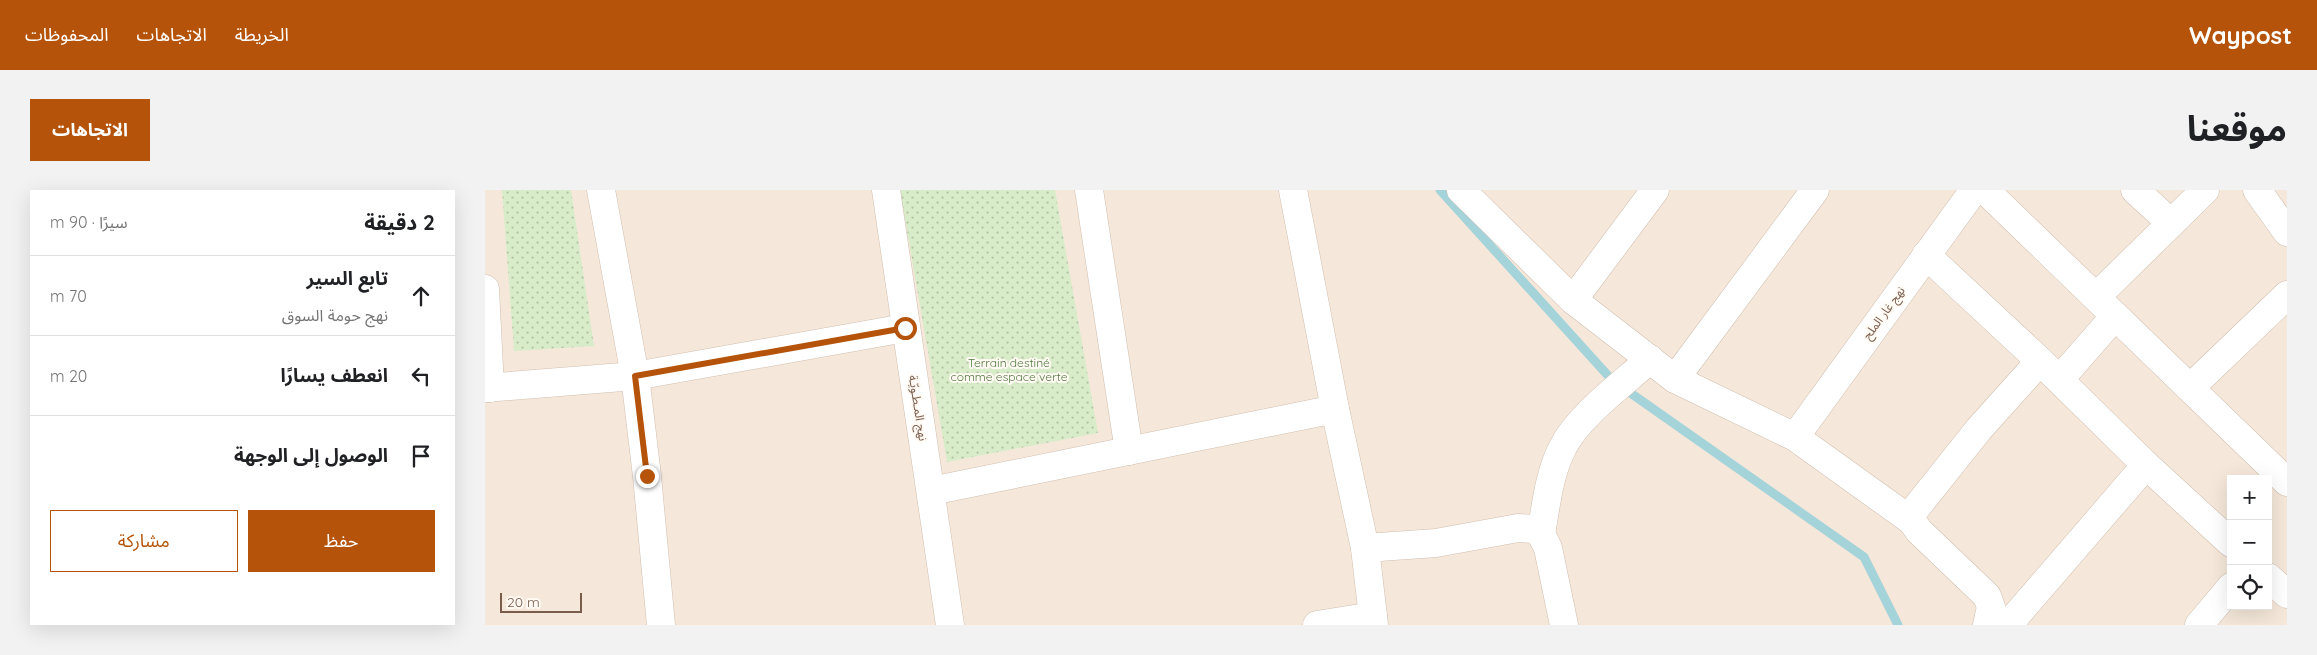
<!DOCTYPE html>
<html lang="ar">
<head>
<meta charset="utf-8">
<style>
	:root { --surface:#fff; --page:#f2f2f2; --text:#202124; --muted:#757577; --line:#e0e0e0; --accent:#b45309 }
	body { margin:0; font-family:Quicksand,"Noto Sans Arabic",sans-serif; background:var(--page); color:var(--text); direction:rtl }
	.controls { position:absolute; right:15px; bottom:15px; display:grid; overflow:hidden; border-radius:0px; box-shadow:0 5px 20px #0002 }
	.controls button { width:45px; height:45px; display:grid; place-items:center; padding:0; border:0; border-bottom:1px solid var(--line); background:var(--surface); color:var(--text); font:25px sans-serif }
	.scale { position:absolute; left:15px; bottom:12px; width:82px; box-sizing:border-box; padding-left:5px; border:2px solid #7a5c4d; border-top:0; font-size:14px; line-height:18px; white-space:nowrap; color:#7a5c4d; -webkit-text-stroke:4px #fffaf3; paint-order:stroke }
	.stop { position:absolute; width:15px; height:15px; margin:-11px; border:4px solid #b45309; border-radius:50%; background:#fff }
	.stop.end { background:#b45309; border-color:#fff; box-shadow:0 1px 5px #0008 }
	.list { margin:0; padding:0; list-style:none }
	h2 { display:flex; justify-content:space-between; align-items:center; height:65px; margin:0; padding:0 20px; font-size:21px }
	h2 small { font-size:16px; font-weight:400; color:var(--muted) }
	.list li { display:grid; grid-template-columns:32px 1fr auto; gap:15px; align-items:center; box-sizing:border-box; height:80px; padding:0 20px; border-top:1px solid var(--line) }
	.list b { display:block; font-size:19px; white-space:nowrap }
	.list p { margin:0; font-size:16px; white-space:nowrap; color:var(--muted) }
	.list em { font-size:16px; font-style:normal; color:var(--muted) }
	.actions { display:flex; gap:10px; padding:15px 20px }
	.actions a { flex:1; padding:11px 0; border:1px solid var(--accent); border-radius:0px; text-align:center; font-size:18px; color:var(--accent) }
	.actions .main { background:var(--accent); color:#fff }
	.icon { flex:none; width:28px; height:28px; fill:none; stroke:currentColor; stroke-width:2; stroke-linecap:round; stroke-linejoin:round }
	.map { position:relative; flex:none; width:1802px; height:435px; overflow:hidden; direction:ltr; border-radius:0px }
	header { display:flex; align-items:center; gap:30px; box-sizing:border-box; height:70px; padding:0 25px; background:var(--accent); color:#fff }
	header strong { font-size:24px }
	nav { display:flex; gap:28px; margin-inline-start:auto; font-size:18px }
	.intro { display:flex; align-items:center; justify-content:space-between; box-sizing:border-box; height:120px; padding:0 30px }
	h1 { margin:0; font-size:35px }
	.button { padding:12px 22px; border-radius:0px; background:var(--accent); color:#fff; font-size:18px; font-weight:700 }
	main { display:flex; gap:30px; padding:0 30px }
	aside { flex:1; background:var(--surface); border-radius:0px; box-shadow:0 5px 20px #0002 }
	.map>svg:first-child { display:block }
	.residential { fill:#f5e8da; fill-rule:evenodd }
	.park { fill:url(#park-dots) }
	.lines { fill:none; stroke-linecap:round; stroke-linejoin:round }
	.stream { stroke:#a5d3da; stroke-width:9 }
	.minor-casing { stroke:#d1beb0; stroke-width:29 }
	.minor { stroke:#fff; stroke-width:28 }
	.route { stroke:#b45309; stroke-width:6 }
	.labels { text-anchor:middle; stroke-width:4; stroke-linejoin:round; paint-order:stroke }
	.street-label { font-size:12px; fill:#7a5c4d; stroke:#fffaf3 }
	.park-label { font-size:12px; fill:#537a41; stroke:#fffaf3 }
</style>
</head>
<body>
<header>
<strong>Waypost</strong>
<nav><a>الخريطة</a><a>الاتجاهات</a><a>المحفوظات</a></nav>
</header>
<div class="intro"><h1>موقعنا</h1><a class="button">الاتجاهات</a></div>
<main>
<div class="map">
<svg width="1802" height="435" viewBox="0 0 1802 435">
	<defs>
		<pattern id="park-dots" width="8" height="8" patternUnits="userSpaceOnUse" patternTransform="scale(1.25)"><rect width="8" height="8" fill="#d8ecc9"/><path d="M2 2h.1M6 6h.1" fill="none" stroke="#b4c2a5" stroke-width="1.8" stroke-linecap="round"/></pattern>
	</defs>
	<rect width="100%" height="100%" fill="#fdf6ec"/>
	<!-- residential -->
	<path class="residential" d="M0 0H1802V435H0ZM1746 289H1783V416H1746Z"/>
	<!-- park -->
	<g class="park">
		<path d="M17 0H86L109 156 29 161Z"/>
		<path d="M415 0H570L613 243 462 272Z"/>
	</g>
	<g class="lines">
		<!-- stream -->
		<path class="stream" d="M955 0 1127 190 1379 367 1413 435"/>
		<!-- minor casing -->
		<g class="minor-casing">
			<g id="minor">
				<path d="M116 0 150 186 162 286 176 435"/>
				<path d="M401 0 465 435"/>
				<path d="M604 0 644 261"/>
				<path d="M808 0 850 219 880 358 889 435"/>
				<path d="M976 0 1088 110 1190 189 1310 247 1427 331"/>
				<path d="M1500 0 1802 292"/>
				<path d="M1650 0 1686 33"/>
				<path d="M1772 0 1802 42"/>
				<path d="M1441 65 1555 171"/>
				<path d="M0 99 5 198"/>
				<path d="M1611 107 1720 0"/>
				<path d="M1088 110 1170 0"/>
				<path d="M1190 189 1330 0"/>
				<path d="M1575 189 1630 126"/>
				<path d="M0 198 150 186 420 138"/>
				<path d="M1705 198 1802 105"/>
				<path d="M1310 247 1489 0"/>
				<path d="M446 301 850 219"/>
				<path d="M1056 344C1061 316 1064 283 1078 257 1093 226 1139 193 1165 169"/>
				<path d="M880 358 951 353 1033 338 1049 339 1056 344 1063 358 1079 435"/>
				<path d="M1783 387 1802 404"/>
				<path d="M832 435 888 426"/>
				<path d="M1502 435 1506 417 1502 406 1434 341 1427 331V323L1494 239 1555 171 1661 275 1746 353"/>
				<path d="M1523 435 1661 275"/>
				<path d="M1714 435 1746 397"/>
			</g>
		</g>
		<!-- minor -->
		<use href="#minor" class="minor"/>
	</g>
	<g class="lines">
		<!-- route -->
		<path class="route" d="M162 286 150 186 420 138"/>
	</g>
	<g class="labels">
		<!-- street labels -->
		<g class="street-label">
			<text transform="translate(1399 123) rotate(-54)" y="4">نهج غار الملح</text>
			<text transform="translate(433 218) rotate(81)" y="4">نهج المـطـويّـة</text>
		</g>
		<!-- park labels -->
		<g class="park-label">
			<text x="524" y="177">Terrain destiné<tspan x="524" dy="14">comme espace verte</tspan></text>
		</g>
	</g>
</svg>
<div class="controls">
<button>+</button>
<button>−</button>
<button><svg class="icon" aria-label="locate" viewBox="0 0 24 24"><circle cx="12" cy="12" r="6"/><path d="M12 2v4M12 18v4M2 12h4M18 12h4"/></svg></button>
</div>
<div class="scale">20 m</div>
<div class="stop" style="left:420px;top:138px"></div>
<div class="stop end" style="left:162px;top:286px"></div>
</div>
<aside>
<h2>2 دقيقة<small>سيرًا · 90 m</small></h2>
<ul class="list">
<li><svg class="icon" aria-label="ahead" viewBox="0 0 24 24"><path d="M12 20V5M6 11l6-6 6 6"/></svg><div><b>تابع السير</b><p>نهج حومة السوق</p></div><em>70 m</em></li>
<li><svg class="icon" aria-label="left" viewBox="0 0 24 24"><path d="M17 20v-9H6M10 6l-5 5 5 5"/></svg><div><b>انعطف يسارًا</b></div><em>20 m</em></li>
<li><svg class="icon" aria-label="arrive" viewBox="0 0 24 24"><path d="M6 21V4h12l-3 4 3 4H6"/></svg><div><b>الوصول إلى الوجهة</b></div></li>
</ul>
<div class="actions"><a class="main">حفظ</a><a>مشاركة</a></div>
</aside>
</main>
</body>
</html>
